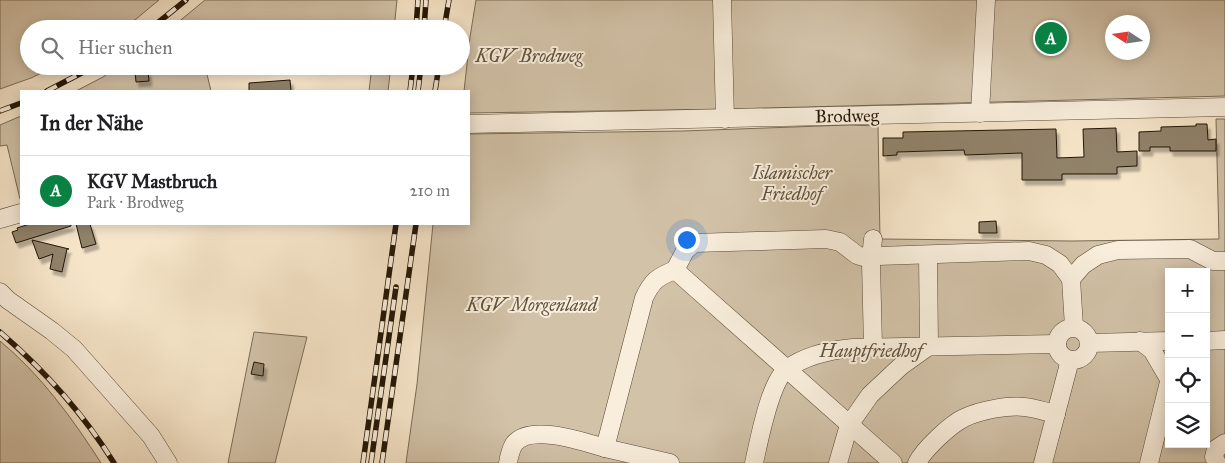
<!DOCTYPE html>
<html lang="de">
<head>
<meta charset="utf-8">
<style>
	:root { --surface:#fff; --page:#f2f2f2; --text:#202124; --muted:#757577; --line:#e0e0e0; --accent:#0b8043 }
	body { margin:0; font-family:"IM FELL Great Primer",serif; background:var(--page); color:var(--text) }
	.controls { position:absolute; right:15px; bottom:15px; display:grid; overflow:hidden; border-radius:0px; box-shadow:0 2px 12px #0003 }
	.controls button { width:45px; height:45px; display:grid; place-items:center; padding:0; border:0; border-bottom:1px solid var(--line); background:var(--surface); color:var(--text); font:25px sans-serif }
	.compass { position:absolute; left:1105px; top:15px; width:45px; height:45px; border-radius:50%; background:var(--surface); box-shadow:0 2px 12px #0003; rotate:282deg }
	.you { position:absolute; left:686px; top:239px; width:18px; height:18px; margin:-12px; border:4px solid #fff; border-radius:50%; background:#1a73e8; box-shadow:0 0 0 8px #1a73e833 }
	.badge { display:grid; place-items:center; width:32px; height:32px; border-radius:50%; background:var(--accent); color:#fff; font-size:16px; font-weight:700 }
	.pin { position:absolute; translate:-50% -50%; border:2px solid #fff; box-shadow:0 1px 5px #0006 }
	.list { margin:0; padding:0; list-style:none }
	h2 { display:flex; justify-content:space-between; align-items:center; height:65px; margin:0; padding:0 20px; font-size:21px }
	h2 small { font-size:16px; font-weight:400; color:var(--muted) }
	.list li { display:grid; grid-template-columns:32px 1fr auto; gap:15px; align-items:center; box-sizing:border-box; height:70px; padding:0 20px; border-top:1px solid var(--line) }
	.list b { display:block; font-size:19px; white-space:nowrap }
	.list p { margin:0; font-size:16px; white-space:nowrap; color:var(--muted) }
	.list em { font-size:16px; font-style:normal; color:var(--muted) }
	.icon { flex:none; width:28px; height:28px; fill:none; stroke:currentColor; stroke-width:2; stroke-linecap:round; stroke-linejoin:round }
	.map { position:relative; flex:none; width:1225px; height:463px; overflow:hidden }
	.search { position:absolute; background:var(--surface); box-shadow:0 2px 12px #0003; left:20px; top:20px; width:450px; height:55px; display:flex; align-items:center; gap:12px; box-sizing:border-box; padding:0 18px; border-radius:28px; color:var(--muted); font-size:19px }
	.panel { position:absolute; background:var(--surface); box-shadow:0 2px 12px #0003; left:20px; top:90px; width:450px; height:135px; border-radius:0px }
	.map>svg:first-child { display:block }
	.green { fill:#d2c2a8; stroke:#7a6c56; fill-rule:evenodd }
	.building { fill:#91826b; stroke:#231605; filter:url(#shadow) }
	.lines { fill:none; stroke-linecap:round; stroke-linejoin:round }
	.minor-casing { stroke:#584a36; stroke-width:19 }
	.minor { stroke:#f9eedc; stroke-width:18 }
	.rail-casing { stroke:#231605; stroke-width:5.5 }
	.rail { stroke:#f9eedc; stroke-width:4; stroke-dasharray:11; stroke-linecap:butt }
	.labels { text-anchor:middle; stroke-width:4; stroke-linejoin:round; paint-order:stroke }
	.park-label { font-size:18px; font-style:italic; fill:#60523e; stroke:#f9eedc }
	.street-label { font-size:18px; fill:#231605; stroke:#f9eedc }
</style>
</head>
<body>
<div class="map">
<svg width="1225" height="463" viewBox="0 0 1225 463">
	<defs>
		<filter id="shadow"><feDropShadow dx="3" dy="5" stdDeviation="1" flood-color="#0004"/></filter>
	</defs>
	<rect width="100%" height="100%" fill="#f6e5c9"/>
	<filter id="stains"><feTurbulence type="fractalNoise" baseFrequency=".004" numOctaves="4"/><feColorMatrix values="0 0 0 0 .2 0 0 0 0 .09 0 0 0 0 .02 0 0 0 .5 -.17"/></filter>
	<radialGradient id="worn" r=".72"><stop offset=".6" stop-color="#630" stop-opacity="0"/><stop offset="1" stop-color="#630" stop-opacity=".3"/></radialGradient>
	<!-- green -->
	<g class="green">
		<path d="M0 0H159L136 19 121 29H29V66H56L31 78 0 89Z"/>
		<path d="M205 0H397L394 29H170Z"/>
		<path d="M476 0H1225V96L729 109 469 113V91H464L470 37ZM1112 22H1142V52H1112Z"/>
		<path d="M119 66H205L211 91H76L103 77Z"/>
		<path d="M372 66H391L388 91H369Z"/>
		<path d="M21 116V198L20 199 7 145 0 146V125Z"/>
		<path d="M1216 119H1225V463H406L417 384 433 224H469V134L683 131 849 125 878 126 880 239 1072 241 1219 239ZM1169 272H1206V444H1169Z"/>
		<path d="M254 332 307 337 275 463H228Z"/>
		<path d="M0 341C40 374 73 419 101 463H0Z"/>
	</g>
	<!-- building -->
	<g class="building">
		<path d="M148 71 149 81 136 82 135 72Z"/>
		<path d="M290 80 291 91H249V83Z"/>
		<path d="M1196 124H1207L1208 140 1216 139V151H1170V147H1150V151H1139V132L1161 131V127L1196 126Z"/>
		<path d="M1116 128 1117 152 1137 151V166L1117 167V174H1062V180H1022V153L965 155 964 150 897 152V155L883 156V138H903V132L1056 129 1057 158 1084 157 1083 129Z"/>
		<path d="M996 221 997 233H979V222Z"/>
		<path d="M30 224H71V226L16 243 12 232 18 230 17 228Z"/>
		<path d="M76 224H90L96 244 82 248Z"/>
		<path d="M32 240 69 249H67L62 272 50 269 53 254 39 259Z"/>
		<path d="M254 362 264 364 263 376 251 374Z"/>
	</g>
	<g class="lines">
		<!-- minor casing -->
		<g class="minor-casing">
			<g id="minor">
				<path d="M722 0 725 119"/>
				<path d="M980 113 986 0"/>
				<path d="M469 124 1225 107"/>
				<path d="M0 219 21 213"/>
				<path d="M872 248 873 239"/>
				<path d="M878 256 1029 251 1046 255 1060 264 1071 279 1074 327"/>
				<path d="M871 263 873 347"/>
				<path d="M675 270 685 251 694 243 826 239 840 242 857 255 863 257"/>
				<path d="M1071 279 1083 265 1098 255 1118 250 1190 249 1213 261H1225"/>
				<path d="M0 292 8 300 52 331 74 349 151 436 168 463"/>
				<circle cx="1073" cy="344" r="16"/>
				<path d="M1140 341 1152 350 1169 379"/>
				<path d="M1206 341 1225 340"/>
				<path d="M1090 343 1169 341"/>
				<path d="M605 448 670 463"/>
				<path d="M508 463C509 457 511 449 514 444 530 423 584 442 605 448L644 298C652 281 657 277 675 270L893 463"/>
				<path d="M754 463C759 441 770 381 787 369 806 355 831 350 853 348L1057 344"/>
				<path d="M838 463 849 425 870 395 901 366 929 346 928 256"/>
				<path d="M917 463C924 449 951 424 964 418 980 410 1009 405 1025 407 1035 408 1046 412 1056 414"/>
				<path d="M1043 463 1070 360"/>
				<path d="M1149 463 1169 382"/>
				<path d="M1217 463 1214 457 1216 449 1225 443"/>
			</g>
		</g>
		<!-- minor -->
		<use href="#minor" class="minor"/>
		<!-- rail casing -->
		<g class="rail-casing">
			<g id="rail">
				<path d="M150 29 186 0"/>
				<path d="M416 29 418 0"/>
				<path d="M424 29 426 0"/>
				<path d="M444 29 449 0"/>
				<path d="M47 91 95 66"/>
				<path d="M410 91 413 66"/>
				<path d="M418 91 421 66"/>
				<path d="M435 91 439 66"/>
				<path d="M0 111 21 103"/>
				<path d="M0 332C44 370 83 413 114 463"/>
				<path d="M363 463 396 224"/>
				<path d="M371 463 396 287"/>
				<path d="M382 463 416 224"/>
			</g>
		</g>
		<!-- rail -->
		<use href="#rail" class="rail"/>
	</g>
	<g class="labels">
		<!-- park labels -->
		<g class="park-label">
			<text x="529" y="62">KGV Brodweg</text>
			<text x="792" y="179">Islamischer<tspan x="792" dy="21">Friedhof</tspan></text>
			<text x="532" y="311">KGV Morgenland</text>
			<text x="871" y="357">Hauptfriedhof</text>
		</g>
		<!-- street labels -->
		<g class="street-label">
			<text transform="translate(847 116) rotate(-1)" y="6">Brodweg</text>
		</g>
	</g>
	<rect width="100%" height="100%" filter="url(#stains)"/>
	<rect width="100%" height="100%" fill="url(#worn)"/>
</svg>
<div class="controls">
<button>+</button>
<button>−</button>
<button><svg class="icon" aria-label="locate" viewBox="0 0 24 24"><circle cx="12" cy="12" r="6"/><path d="M12 2v4M12 18v4M2 12h4M18 12h4"/></svg></button>
<button><svg class="icon" aria-label="layers" viewBox="0 0 24 24"><path d="M12 4l9 5-9 5-9-5zM3 14l9 5 9-5"/></svg></button>
</div>
<svg class="compass" viewBox="-18 -18 36 36"><path d="M0-13l5 13h-10z" fill="#e53935"/><path d="M0 13l5-13h-10z" fill="#757577"/></svg>
<div class="you"></div>
<div class="pin badge" style="left:1051px;top:38px">A</div>
<div class="search"><svg class="icon" aria-label="search" viewBox="0 0 24 24"><circle cx="10" cy="10" r="6"/><path d="M15 15l6 6"/></svg>Hier suchen</div>
<section class="panel">
<h2>In der Nähe<small></small></h2>
<ul class="list">
<li><span class="badge">A</span><div><b>KGV Mastbruch</b><p>Park · Brodweg</p></div><em>210 m</em></li>
</ul>
</section>
</div>
</body>
</html>
